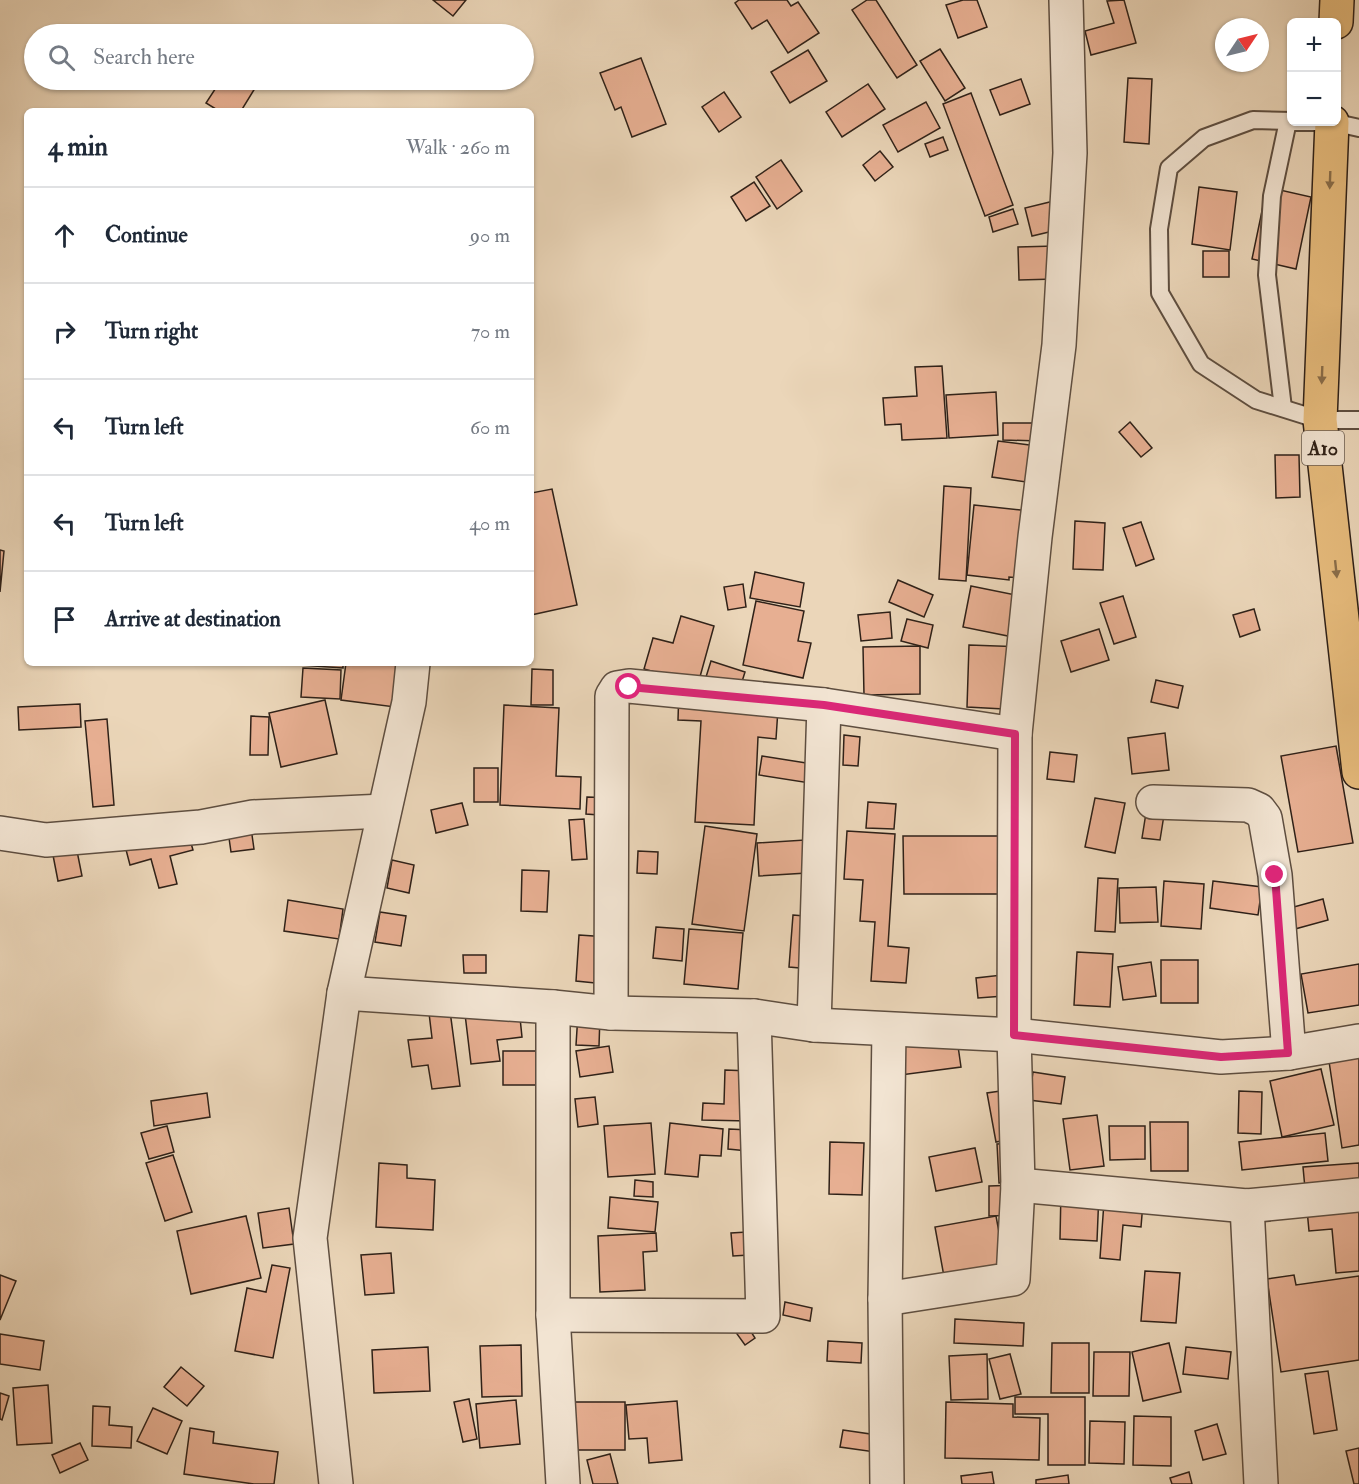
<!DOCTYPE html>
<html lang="en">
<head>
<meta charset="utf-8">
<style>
	:root { --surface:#fff; --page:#f6f6f7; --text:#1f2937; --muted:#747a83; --line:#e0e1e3 }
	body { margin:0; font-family:"IM FELL Double Pica",serif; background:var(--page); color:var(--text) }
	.controls { position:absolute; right:18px; top:18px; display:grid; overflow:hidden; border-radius:9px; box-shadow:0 2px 4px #0004 }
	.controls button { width:54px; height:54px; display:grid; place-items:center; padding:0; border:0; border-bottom:2px solid var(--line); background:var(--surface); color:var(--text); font:30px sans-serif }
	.compass { position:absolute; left:1215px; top:18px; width:54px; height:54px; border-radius:50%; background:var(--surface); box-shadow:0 2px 4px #0004; rotate:55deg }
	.stop { position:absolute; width:18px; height:18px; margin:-14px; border:4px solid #db2777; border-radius:50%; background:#fff }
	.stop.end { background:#db2777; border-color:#fff; box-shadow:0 2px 6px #0008 }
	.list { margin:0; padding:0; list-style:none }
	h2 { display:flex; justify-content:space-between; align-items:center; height:78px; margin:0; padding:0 24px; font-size:26px }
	h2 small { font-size:20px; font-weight:400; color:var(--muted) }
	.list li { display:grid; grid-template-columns:39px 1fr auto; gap:18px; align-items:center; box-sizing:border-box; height:96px; padding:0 24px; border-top:2px solid var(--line) }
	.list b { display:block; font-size:22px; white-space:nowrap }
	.list em { font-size:20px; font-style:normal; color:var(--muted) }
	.icon { flex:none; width:33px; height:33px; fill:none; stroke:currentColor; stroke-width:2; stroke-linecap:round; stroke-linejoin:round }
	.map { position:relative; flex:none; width:1359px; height:1484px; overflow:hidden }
	.search { position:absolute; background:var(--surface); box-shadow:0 2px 4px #0004; left:24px; top:24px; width:510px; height:66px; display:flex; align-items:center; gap:15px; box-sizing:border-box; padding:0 21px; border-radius:33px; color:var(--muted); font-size:22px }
	.panel { position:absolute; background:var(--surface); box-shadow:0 2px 4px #0004; left:24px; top:108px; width:510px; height:558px; border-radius:9px }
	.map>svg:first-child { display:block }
	.building { fill:#e7af92; stroke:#2f2118; stroke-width:1.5 }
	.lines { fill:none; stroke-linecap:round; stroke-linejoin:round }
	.service-casing { stroke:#5e4e40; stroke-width:20 }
	.minor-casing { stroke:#5e4e40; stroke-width:36 }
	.trunk-casing { stroke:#2f2118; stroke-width:36 }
	.service { stroke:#f2e4d2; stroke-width:16 }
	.minor { stroke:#f2e4d2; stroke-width:33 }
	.trunk { stroke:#e6bb7c; stroke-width:33 }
	.oneway { fill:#8a6e4a }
	.route { stroke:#db2777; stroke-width:8 }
	.labels { text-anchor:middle; stroke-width:5; stroke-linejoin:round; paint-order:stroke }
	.shield { fill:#f2e4d2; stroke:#6a5c50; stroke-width:1.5 }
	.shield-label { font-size:20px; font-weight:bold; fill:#2f2118 }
</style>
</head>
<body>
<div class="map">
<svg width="1359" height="1484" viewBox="0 0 1359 1484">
	<rect width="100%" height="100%" fill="#ebd6b9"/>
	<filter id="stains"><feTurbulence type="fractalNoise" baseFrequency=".00333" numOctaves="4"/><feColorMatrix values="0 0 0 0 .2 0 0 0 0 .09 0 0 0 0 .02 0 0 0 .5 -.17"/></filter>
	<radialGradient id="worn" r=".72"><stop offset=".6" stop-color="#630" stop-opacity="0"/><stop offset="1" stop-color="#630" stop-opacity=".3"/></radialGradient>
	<!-- building -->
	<g class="building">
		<path d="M433 0H466L453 16Z"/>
		<path d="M739 0H787L791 6 798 2 819 33 788 53 767 20 752 29 735 3Z"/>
		<path d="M867 0H876L917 65 897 78 852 10Z"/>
		<path d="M963 0H977L987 27 958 38 946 5Z"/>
		<path d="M1124 0 1136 43 1091 55 1085 31 1114 23 1107 1Z"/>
		<path d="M940 49 965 88 945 101 920 61Z"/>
		<path d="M808 50 827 81 790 103 771 72Z"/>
		<path d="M641 58 666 124 632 137 621 107 615 110 600 73Z"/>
		<path d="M1128 78 1152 79 1149 144 1124 142Z"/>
		<path d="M1021 79 1030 104 1000 115 990 90Z"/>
		<path d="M221 80H260L241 111H219L206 103Z"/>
		<path d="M868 84 885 109 842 137 826 112Z"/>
		<path d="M724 92 741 117 719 132 702 107Z"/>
		<path d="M971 93 1013 205 985 216 943 104Z"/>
		<path d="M926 102 940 128 898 152 883 125Z"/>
		<path d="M943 137 948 150 930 157 925 144Z"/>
		<path d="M880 151 893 167 875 181 863 165Z"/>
		<path d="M781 160 802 191 777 209 756 177Z"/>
		<path d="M754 182 770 206 746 221 731 197Z"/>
		<path d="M1199 187 1237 192 1230 250 1192 244Z"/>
		<path d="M1267 187 1311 197 1296 269 1252 259Z"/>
		<path d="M1058 200 1066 228 1032 236 1025 208Z"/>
		<path d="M1013 209 1018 224 993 232 989 217Z"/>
		<path d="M1055 246V279L1019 280 1018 247Z"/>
		<rect x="1203" y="251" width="26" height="26"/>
		<path d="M942 366 947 438 902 440 901 424 885 425 883 398 917 396 915 367Z"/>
		<path d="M996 392 998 435 949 438 946 395Z"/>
		<path d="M1130 422 1152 448 1141 457 1119 432Z"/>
		<path d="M1003 423H1039V441L1003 440Z"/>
		<path d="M998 441 1045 447 1040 484 992 477Z"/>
		<path d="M1275 455H1299L1300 497 1276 498Z"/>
		<path d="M944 486 971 488 966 581 939 579Z"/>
		<path d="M552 489 577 605 531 615V493Z"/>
		<path d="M974 505 1039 512 1031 579 1009 577V580L967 575Z"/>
		<path d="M1075 521 1105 523 1103 570 1073 569Z"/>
		<path d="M1141 522 1154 559 1136 566 1123 528Z"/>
		<path d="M0 550 4 551 0 592Z"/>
		<path d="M755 572 804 583 800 607 750 598Z"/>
		<path d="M898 580 933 595 924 617 889 602Z"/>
		<path d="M743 584 746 607 728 610 724 587Z"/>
		<path d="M971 586 1021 596 1013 637 963 627Z"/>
		<path d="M1123 596 1136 637 1114 644 1100 603Z"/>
		<path d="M756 601 804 611 798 641 811 643 803 678 743 665Z"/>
		<path d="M1254 609 1260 630 1240 637 1233 615Z"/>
		<path d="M890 612 892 638 861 641 858 615Z"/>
		<path d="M681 616 714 626 698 684 644 669 653 638 673 643Z"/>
		<path d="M907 619 933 625 928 648 901 641Z"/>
		<path d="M1099 629 1109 660 1071 672 1061 641Z"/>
		<path d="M969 645 1026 647 1024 710 967 707Z"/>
		<path d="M920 646V694L864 695 863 647Z"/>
		<path d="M711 661 745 672 740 688 706 677Z"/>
		<path d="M270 663H343V668Z"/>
		<path d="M346 663H401L395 707 341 700Z"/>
		<path d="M303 668 341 670 340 699 301 697Z"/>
		<path d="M532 669 553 670V705H531Z"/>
		<path d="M1156 680 1183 686 1178 708 1151 702Z"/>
		<path d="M679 688 779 694 776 739 758 737 754 825 695 822 701 721 678 720Z"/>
		<path d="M325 700 337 754 281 767 269 713Z"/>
		<path d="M80 704 81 727 19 730 18 707Z"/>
		<path d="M504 705 559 708 556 776 581 777 580 809 500 805Z"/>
		<path d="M251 716 269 717 268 755H250Z"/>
		<path d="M107 719 114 805 93 807 85 721Z"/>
		<path d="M1165 733 1169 770 1132 774 1128 738Z"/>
		<path d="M844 735 860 737 858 766 843 765Z"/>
		<path d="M1336 746 1353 843 1298 852 1281 756Z"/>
		<path d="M1050 752 1077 755 1074 782 1047 779Z"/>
		<path d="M762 756 819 765 816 784 759 775Z"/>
		<rect x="474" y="768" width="24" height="34"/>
		<path d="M587 797 614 798 613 816 586 814Z"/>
		<path d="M1095 798 1125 803 1115 853 1085 847Z"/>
		<path d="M868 802 896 804 894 829 866 828Z"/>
		<path d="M462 803 468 825 436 833 431 810Z"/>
		<path d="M1146 813 1164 815 1160 840 1142 838Z"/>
		<path d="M584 819 587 859 572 860 569 820Z"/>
		<path d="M186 826 193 850 170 856 177 884 159 888 151 859 130 865 124 842Z"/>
		<path d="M705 826 757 834 744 931 692 924Z"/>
		<path d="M251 828 254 849 231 852 228 831Z"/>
		<path d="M847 831 895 834 888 946 909 948 906 983 871 981 875 922 860 921 863 880 844 879Z"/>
		<path d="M903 836H1007L1008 894H904Z"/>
		<path d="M805 840 807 873 759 876 757 843Z"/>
		<path d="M76 846 82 876 58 881 52 850Z"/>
		<path d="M638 851 658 852 657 874 637 873Z"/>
		<path d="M392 860 414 865 409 893 387 888Z"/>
		<path d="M522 870 549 871 547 912 521 911Z"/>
		<path d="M1098 878 1118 879 1115 932 1095 931Z"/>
		<path d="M1164 881 1204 884 1201 929 1161 926Z"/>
		<path d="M1213 881 1262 887 1258 915 1210 908Z"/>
		<path d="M1156 887 1158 922 1120 923 1119 888Z"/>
		<path d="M1323 899 1328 920 1295 929 1290 908Z"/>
		<path d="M288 900 343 909 339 939 284 931Z"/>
		<path d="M380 912 406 916 401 946 375 942Z"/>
		<path d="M793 915 816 917 811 969 789 967Z"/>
		<path d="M656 927 684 929 682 961 653 958Z"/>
		<path d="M689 929 743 933 738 989 684 984Z"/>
		<path d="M579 935 608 937 605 984 576 981Z"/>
		<path d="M1077 952 1113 954 1110 1007 1074 1005Z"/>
		<path d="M463 955H486V973H464Z"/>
		<rect x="1161" y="960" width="37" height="43"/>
		<path d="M1151 962 1156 996 1123 1000 1118 967Z"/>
		<path d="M1359 964V1005L1308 1013 1301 974Z"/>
		<path d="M1002 975 1004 996 978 998 976 978Z"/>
		<path d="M519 1008 522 1037 497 1040 500 1061 471 1064 465 1014Z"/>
		<path d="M450 1011 460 1086 432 1089 428 1065 412 1067 408 1040 432 1038 429 1013Z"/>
		<path d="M578 1014 600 1016 599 1046 576 1045Z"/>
		<path d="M956 1032 961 1067 893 1076 888 1042Z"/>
		<path d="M1359 1043V1145L1342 1148 1327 1048Z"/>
		<path d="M609 1046 613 1072 580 1077 576 1051Z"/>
		<rect x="503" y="1051" width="45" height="34"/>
		<path d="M1321 1069 1334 1125 1282 1137 1270 1081Z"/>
		<path d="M725 1070 750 1071 749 1121 702 1120 703 1103 724 1104Z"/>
		<path d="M1033 1072 1065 1077 1061 1104 1029 1100Z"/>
		<path d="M1007 1090 1016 1138 996 1142 987 1093Z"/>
		<path d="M1239 1091 1262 1092 1261 1134 1238 1133Z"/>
		<path d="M207 1093 210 1117 154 1126 151 1101Z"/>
		<path d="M595 1097 598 1124 578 1127 575 1099Z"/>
		<path d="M1097 1115 1104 1166 1070 1170 1063 1119Z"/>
		<path d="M1150 1122H1188V1171H1151Z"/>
		<path d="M651 1123 655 1174 608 1177 604 1126Z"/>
		<path d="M670 1123 723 1129 721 1156 700 1155 698 1177 665 1174Z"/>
		<path d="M167 1126 174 1152 149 1159 141 1133Z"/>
		<path d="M1109 1126H1145V1159L1110 1160Z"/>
		<path d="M729 1129 749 1130 748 1151 728 1149Z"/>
		<path d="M1325 1133 1328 1161 1242 1170 1239 1142Z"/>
		<path d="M830 1142 864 1143 862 1195 829 1194Z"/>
		<path d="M1016 1143 1019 1182 999 1183 997 1144Z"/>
		<path d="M975 1148 982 1182 936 1191 929 1157Z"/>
		<path d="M173 1155 192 1212 165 1221 146 1163Z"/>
		<path d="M379 1163 407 1165V1178L435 1180 433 1230 376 1227Z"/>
		<path d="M1359 1163V1271L1336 1273 1332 1229 1309 1231 1303 1167Z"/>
		<path d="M635 1180 653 1182V1197L634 1196Z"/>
		<path d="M1019 1185 1020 1215 989 1216V1186Z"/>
		<path d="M1105 1188 1144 1191 1141 1227 1123 1225 1120 1260 1100 1258Z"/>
		<path d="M1061 1190 1099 1192 1097 1241 1060 1239Z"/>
		<path d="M610 1197 658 1202 655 1232 608 1228Z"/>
		<path d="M289 1208 294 1244 263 1248 258 1213Z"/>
		<path d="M246 1216 261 1278 191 1294 177 1231Z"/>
		<path d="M996 1216 1010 1292 949 1304 935 1227Z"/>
		<path d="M747 1232 749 1255 733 1256 731 1233Z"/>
		<path d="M656 1233 657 1251 643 1252 645 1290 600 1292 598 1236Z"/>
		<path d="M391 1253 394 1293 365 1295 361 1255Z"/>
		<path d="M272 1265 290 1268 273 1358 235 1351 247 1288 266 1292Z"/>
		<path d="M1145 1271 1180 1273 1176 1323 1141 1321Z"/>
		<path d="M0 1275 16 1281 0 1320Z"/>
		<path d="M1294 1275 1296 1285 1359 1276V1360L1281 1372 1267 1279Z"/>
		<path d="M785 1302 812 1308 810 1321 783 1315Z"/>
		<path d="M743 1319 755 1338 745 1345 732 1327Z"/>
		<path d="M955 1319 1024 1323 1023 1346 954 1343Z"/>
		<path d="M0 1334 44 1341 40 1370 0 1364Z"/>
		<path d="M828 1341 862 1343 861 1363 827 1361Z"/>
		<path d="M1052 1343H1089V1393H1051Z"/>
		<path d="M1169 1343 1181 1392 1143 1401 1132 1352Z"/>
		<path d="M521 1345 522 1396 482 1397 480 1346Z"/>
		<path d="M428 1347 430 1391 374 1393 372 1350Z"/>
		<path d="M1186 1347 1231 1352 1228 1379 1183 1374Z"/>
		<path d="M1094 1352H1130L1129 1396H1093Z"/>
		<path d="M987 1354 988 1399 951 1400 949 1356Z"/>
		<path d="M1010 1354 1021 1394 1000 1399 989 1359Z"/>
		<path d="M181 1367 204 1386 187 1406 164 1387Z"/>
		<path d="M1328 1371 1337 1430 1314 1434 1305 1374Z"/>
		<path d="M48 1385 52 1443 17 1445 13 1388Z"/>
		<path d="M0 1393 9 1396 2 1420 0 1419Z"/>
		<path d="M1015 1397H1085V1465H1048V1414H1015Z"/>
		<path d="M469 1399 477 1439 463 1442 454 1402Z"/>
		<path d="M516 1400 520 1444 480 1448 476 1404Z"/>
		<path d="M677 1401 682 1460 649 1463 647 1438 629 1439 626 1405Z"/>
		<rect x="571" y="1402" width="54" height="48"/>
		<path d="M946 1402 1013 1404V1417L1040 1418 1039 1460 945 1458Z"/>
		<path d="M93 1406 110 1407 109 1425 132 1427 131 1448 92 1446Z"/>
		<path d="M153 1408 182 1421 167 1454 137 1441Z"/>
		<path d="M1134 1416 1171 1417V1466L1133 1465Z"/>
		<path d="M1090 1421 1125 1422 1124 1464 1089 1463Z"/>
		<path d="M1217 1424 1226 1454 1203 1460 1195 1431Z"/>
		<path d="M190 1428 214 1432 213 1443 278 1452 274 1484H254L184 1474Z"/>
		<path d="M843 1430 877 1435 875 1452 840 1447Z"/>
		<path d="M80 1443 88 1460 60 1473 52 1455Z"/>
		<path d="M1359 1448V1484H1354L1346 1451Z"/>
		<path d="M610 1454 618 1484H593L587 1460Z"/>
		<path d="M992 1472 994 1484H962L961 1476Z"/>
		<path d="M1189 1472 1192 1484H1172L1170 1478Z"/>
		<path d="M1068 1475 1069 1484H1036V1480Z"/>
	</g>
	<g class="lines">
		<!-- service casing -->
		<g class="service-casing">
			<g id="service">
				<path d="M1292 121 1253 120 1204 138 1169 168 1159 229 1160 293 1201 364 1256 400 1320 420H1359"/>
				<path d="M1294 122H1332L1359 128"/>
				<path d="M1283 408 1267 275 1272 196 1288 121"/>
			</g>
		</g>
		<!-- minor casing -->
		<g class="minor-casing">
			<g id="minor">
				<path d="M1153 802 1248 805 1259 810 1265 818 1275 875 1289 1053"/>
				<path d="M0 833 46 840 201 827 253 817 384 811"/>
				<path d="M344 993 553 1007 611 1013 754 1016 814 1025 1014 1035 1221 1057 1289 1053 1359 1041"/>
				<path d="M553 1007V1315L563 1484"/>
				<path d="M611 1013 612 696 617 688 629 686 824 705 1015 734"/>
				<path d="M814 1025 824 705"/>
				<path d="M1018 1185 1247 1206 1359 1195"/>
				<path d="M1247 1206 1261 1484"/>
				<path d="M885 1299 1013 1279 1018 1185 1014 1035 1015 734 1035 537 1059 345 1070 153 1066 0"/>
				<path d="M553 1315 763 1316 754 1016"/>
				<path d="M336 1484 310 1238 344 993 409 702 413 663"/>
				<path d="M887 1484 885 1299 889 1030"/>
			</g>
		</g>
		<!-- trunk casing -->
		<g class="trunk-casing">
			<g id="trunk">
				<path d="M1336 22 1337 0"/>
				<path d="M1332 122 1320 420 1359 772"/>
			</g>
		</g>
		<!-- service -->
		<use href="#service" class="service"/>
		<!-- minor -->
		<use href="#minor" class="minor"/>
		<!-- trunk -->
		<use href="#trunk" class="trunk"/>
	</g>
	<!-- one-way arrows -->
	<defs><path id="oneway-solid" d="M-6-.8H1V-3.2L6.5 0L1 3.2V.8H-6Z" transform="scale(1.5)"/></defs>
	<g class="oneway">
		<use href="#oneway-solid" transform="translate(1330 180) rotate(92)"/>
		<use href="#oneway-solid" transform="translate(1322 375) rotate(92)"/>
		<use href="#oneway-solid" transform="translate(1336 569) rotate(84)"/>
	</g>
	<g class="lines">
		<!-- route -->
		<path class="route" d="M629 687 824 705 1015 734 1014 1035 1221 1057 1288 1053 1275 875"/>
	</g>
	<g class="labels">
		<!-- shield labels -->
		<rect class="shield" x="1302" y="431" width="42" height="34" rx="4.5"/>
		<g class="shield-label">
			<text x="1323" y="455">A10</text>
		</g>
	</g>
	<rect width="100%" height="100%" filter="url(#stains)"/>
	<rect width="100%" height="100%" fill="url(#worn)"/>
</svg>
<div class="controls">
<button>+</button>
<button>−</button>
</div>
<svg class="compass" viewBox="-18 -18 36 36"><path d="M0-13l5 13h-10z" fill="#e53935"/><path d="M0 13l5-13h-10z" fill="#747a83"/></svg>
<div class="stop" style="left:629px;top:687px"></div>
<div class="stop end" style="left:1275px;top:875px"></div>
<div class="search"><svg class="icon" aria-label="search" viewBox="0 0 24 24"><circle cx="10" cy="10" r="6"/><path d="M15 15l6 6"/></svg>Search here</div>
<section class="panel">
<h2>4 min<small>Walk · 260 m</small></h2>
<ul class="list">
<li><svg class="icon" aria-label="ahead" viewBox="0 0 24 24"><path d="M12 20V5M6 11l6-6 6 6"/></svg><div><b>Continue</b></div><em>90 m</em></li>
<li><svg class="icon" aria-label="right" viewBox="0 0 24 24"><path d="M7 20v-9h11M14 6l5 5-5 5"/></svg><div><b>Turn right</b></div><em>70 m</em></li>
<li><svg class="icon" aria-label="left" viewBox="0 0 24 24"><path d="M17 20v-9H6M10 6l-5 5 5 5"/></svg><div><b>Turn left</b></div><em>60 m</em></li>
<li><svg class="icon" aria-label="left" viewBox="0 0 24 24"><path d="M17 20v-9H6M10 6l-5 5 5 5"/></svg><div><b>Turn left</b></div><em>40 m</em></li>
<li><svg class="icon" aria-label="arrive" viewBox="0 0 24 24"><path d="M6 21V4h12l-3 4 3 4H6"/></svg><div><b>Arrive at destination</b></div></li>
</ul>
</section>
</div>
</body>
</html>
